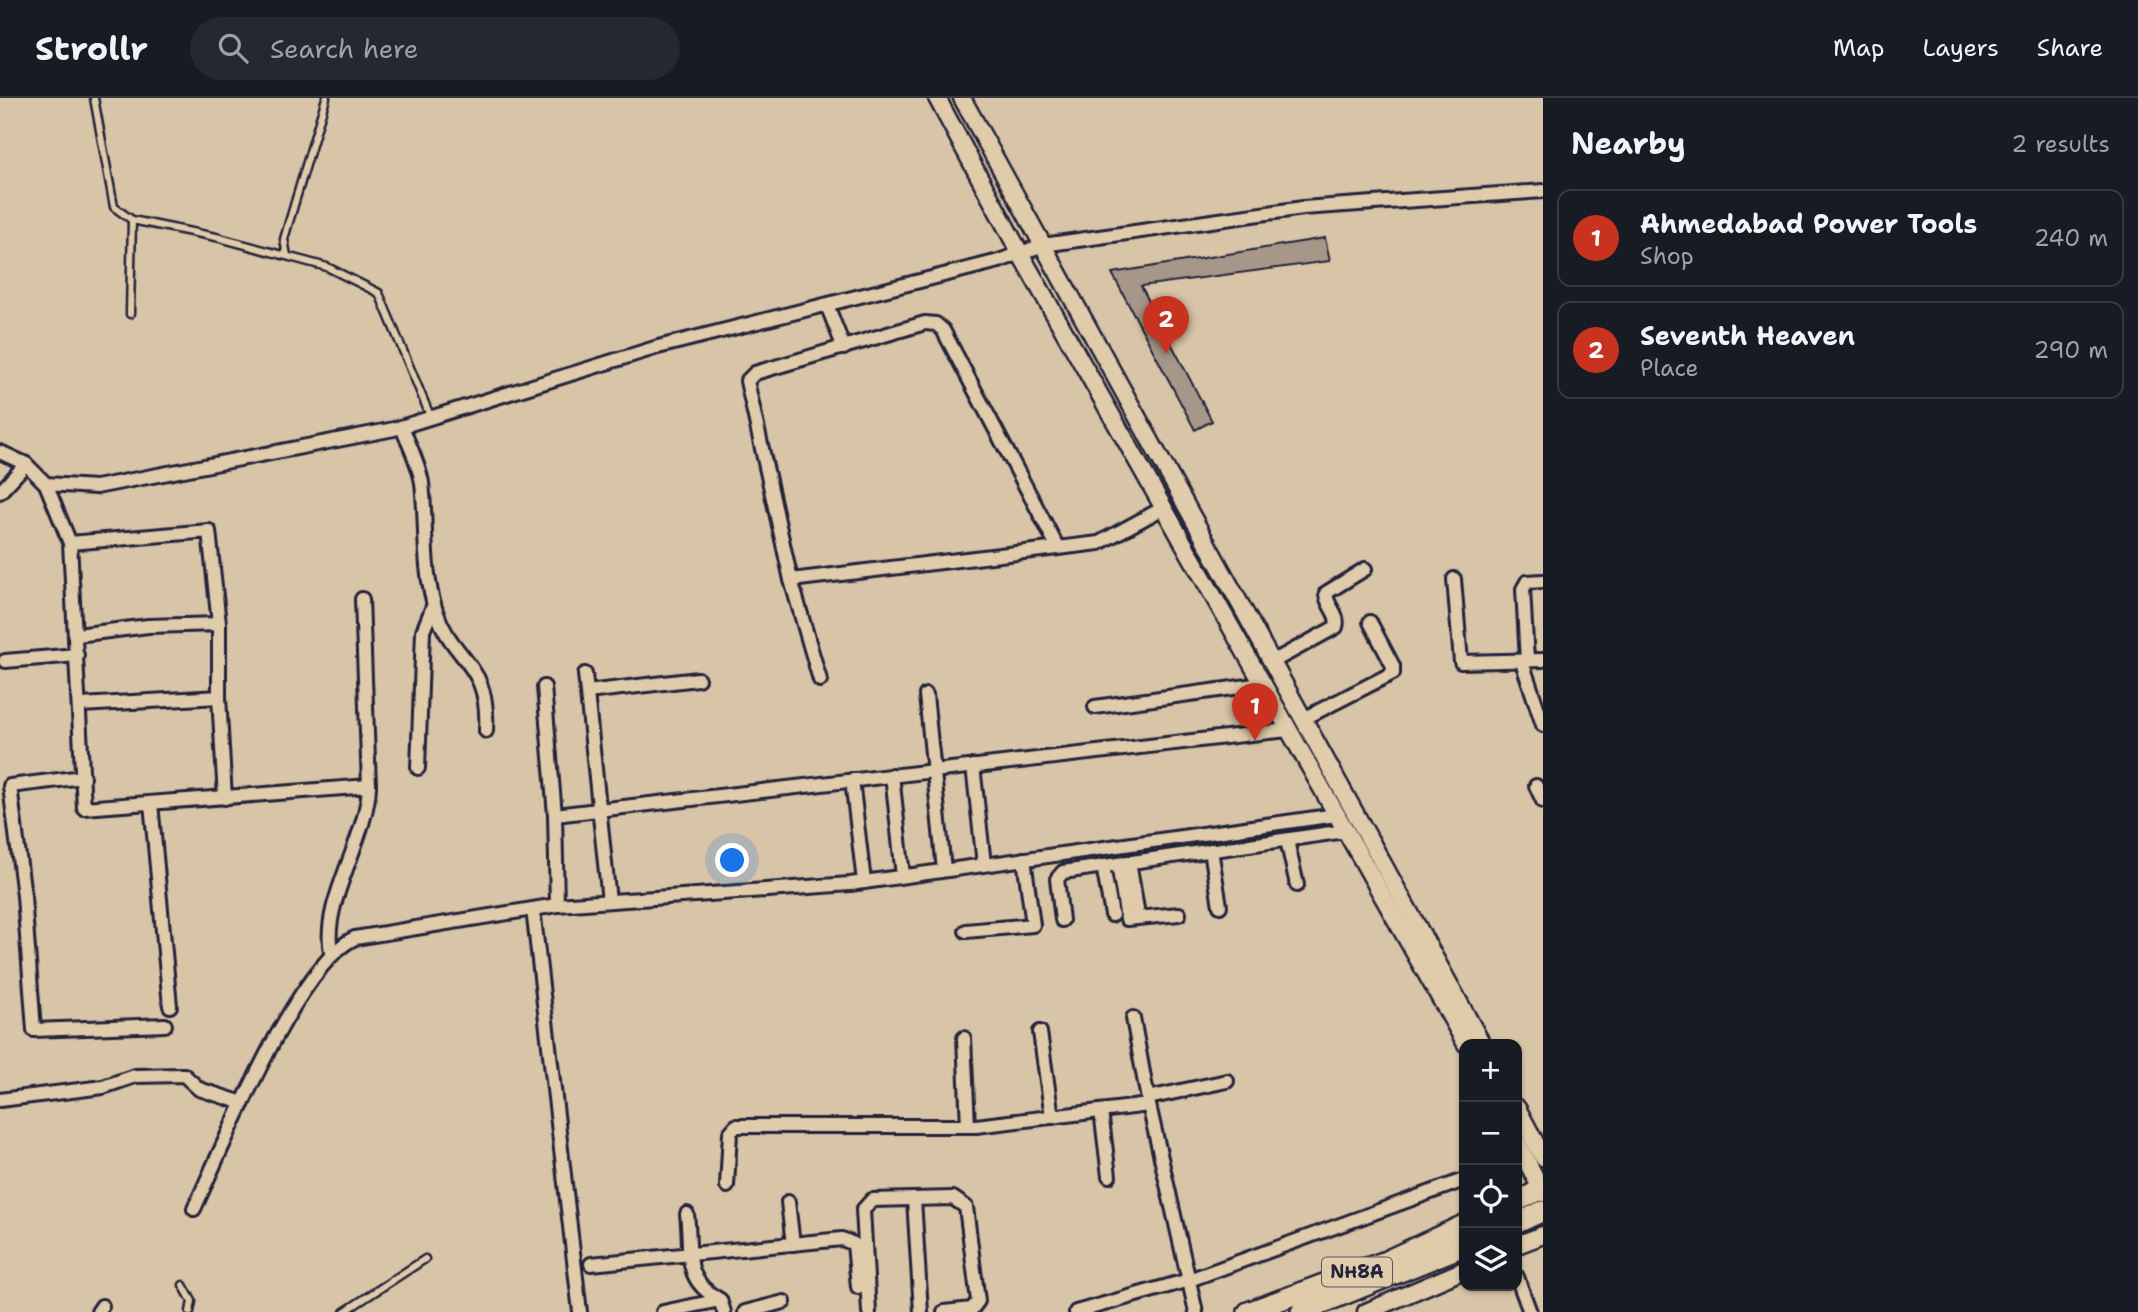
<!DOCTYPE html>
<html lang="en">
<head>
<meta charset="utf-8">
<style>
	:root { --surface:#171b24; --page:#242831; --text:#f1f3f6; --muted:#9ea1a6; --line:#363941; --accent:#c8321e }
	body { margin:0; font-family:"Shantell Sans",sans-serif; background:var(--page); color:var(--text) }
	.controls { position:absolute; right:21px; bottom:21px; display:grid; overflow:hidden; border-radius:14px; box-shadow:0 2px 5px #0004 }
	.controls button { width:63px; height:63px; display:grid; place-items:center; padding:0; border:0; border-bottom:2px solid var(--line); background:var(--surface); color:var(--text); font:35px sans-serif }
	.you { position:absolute; left:733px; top:763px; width:24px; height:24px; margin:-18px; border:5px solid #fff; border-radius:50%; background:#1a73e8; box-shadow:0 0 0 10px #1a73e833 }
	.badge { display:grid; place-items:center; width:46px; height:46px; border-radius:50%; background:var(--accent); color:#fff; font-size:23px; font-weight:700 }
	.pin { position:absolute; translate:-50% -58px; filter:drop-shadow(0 2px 4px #0008) }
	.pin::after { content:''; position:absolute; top:37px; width:24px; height:21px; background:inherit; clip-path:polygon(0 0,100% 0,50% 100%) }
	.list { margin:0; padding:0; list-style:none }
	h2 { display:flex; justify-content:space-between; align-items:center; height:91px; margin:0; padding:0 28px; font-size:30px }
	h2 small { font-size:23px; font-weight:400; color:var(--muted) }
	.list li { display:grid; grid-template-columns:46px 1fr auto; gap:21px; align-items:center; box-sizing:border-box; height:98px; margin:0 14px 14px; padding:0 14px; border:2px solid var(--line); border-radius:14px }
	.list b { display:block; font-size:26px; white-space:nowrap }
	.list p { margin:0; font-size:23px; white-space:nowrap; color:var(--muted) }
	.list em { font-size:23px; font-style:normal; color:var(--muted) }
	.icon { flex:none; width:38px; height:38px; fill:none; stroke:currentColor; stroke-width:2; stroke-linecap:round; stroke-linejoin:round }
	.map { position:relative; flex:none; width:1543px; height:1214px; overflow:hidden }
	header { display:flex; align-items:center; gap:42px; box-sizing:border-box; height:98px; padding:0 35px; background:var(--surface); border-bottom:2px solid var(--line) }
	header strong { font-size:33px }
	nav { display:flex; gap:38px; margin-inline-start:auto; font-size:24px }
	.search { width:490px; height:63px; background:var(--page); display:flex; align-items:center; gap:18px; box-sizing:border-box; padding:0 24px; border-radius:38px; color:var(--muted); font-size:26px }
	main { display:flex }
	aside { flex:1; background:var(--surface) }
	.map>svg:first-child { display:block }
	.building { fill:#a69788; stroke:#22223b; stroke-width:2 }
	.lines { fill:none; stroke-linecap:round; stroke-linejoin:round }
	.service-casing { stroke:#22223b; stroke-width:11 }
	.minor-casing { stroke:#22223b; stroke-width:18 }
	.tertiary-casing { stroke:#22223b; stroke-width:21 }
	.primary-casing { stroke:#22223b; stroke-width:24 }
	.service { stroke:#e0cbaa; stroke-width:6 }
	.minor { stroke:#e0cbaa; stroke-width:12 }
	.tertiary { stroke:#e0cbaa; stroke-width:16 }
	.primary { stroke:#e0cbaa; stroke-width:19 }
	.labels { text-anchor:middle; stroke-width:6; stroke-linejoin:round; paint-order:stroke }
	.shield { fill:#e0cbaa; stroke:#5b555c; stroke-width:2 }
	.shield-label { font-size:18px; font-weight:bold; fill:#22223b }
</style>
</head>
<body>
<header>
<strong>Strollr</strong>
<div class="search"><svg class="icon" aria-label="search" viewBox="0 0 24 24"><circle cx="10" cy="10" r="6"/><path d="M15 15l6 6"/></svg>Search here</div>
<nav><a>Map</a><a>Layers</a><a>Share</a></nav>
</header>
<main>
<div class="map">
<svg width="1543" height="1214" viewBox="0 0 1543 1214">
	<rect width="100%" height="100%" fill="#d8c4a6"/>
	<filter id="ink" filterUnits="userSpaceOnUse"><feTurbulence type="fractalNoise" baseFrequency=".0143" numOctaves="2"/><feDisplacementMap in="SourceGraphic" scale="14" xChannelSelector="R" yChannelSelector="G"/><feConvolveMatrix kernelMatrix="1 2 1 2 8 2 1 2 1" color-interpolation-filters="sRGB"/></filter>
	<g filter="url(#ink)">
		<!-- building -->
		<path class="building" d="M1325 140 1330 163 1141 188 1212 323 1195 332 1112 175Z"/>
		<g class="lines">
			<!-- service casing -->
			<g class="service-casing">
				<g id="service">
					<path d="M94 0 114 109 132 122 216 139 327 169 379 195 431 320"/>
					<path d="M287 158 284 141 326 0"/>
					<path d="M130 216 132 122"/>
					<path d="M183 1187 192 1203 190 1214"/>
					<path d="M344 1214 425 1161"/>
				</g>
			</g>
			<!-- minor casing -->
			<g class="minor-casing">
				<g id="minor">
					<path d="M827 207 844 250"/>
					<path d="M402 329C409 347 419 366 422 385 427 427 422 471 436 513 454 566 490 563 486 633"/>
					<path d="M0 354 26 366 46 386 96 389 394 331 658 249 999 163 1043 147 1303 110 1543 93"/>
					<path d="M46 386 70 445 84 710 369 688C367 743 321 803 331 854"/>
					<path d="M0 394 26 366"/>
					<path d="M70 445 209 433 219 526"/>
					<path d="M1058 450 943 232 936 226 925 225 755 275 747 283 791 482 1058 450 1099 445 1165 409"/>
					<path d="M1454 481 1461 564 1543 562"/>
					<path d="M791 482 820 582"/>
					<path d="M362 501 369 688"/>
					<path d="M77 537 148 528 219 526V599L81 607"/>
					<path d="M5 563 77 557"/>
					<path d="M1527 563 1523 491 1527 484 1543 483"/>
					<path d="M1272 564 1336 529C1340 516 1326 508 1326 495L1365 471"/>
					<path d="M1522 564 1543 627"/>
					<path d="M585 576 609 803"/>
					<path d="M544 589 555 717 557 807"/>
					<path d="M587 594 698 581"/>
					<path d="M926 597 944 772"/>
					<path d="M219 599 225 700"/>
					<path d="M1095 609 1262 586"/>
					<path d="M1303 621 1393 575V568L1370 524"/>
					<path d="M973 668 984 766"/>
					<path d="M418 670 423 533 434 506"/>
					<path d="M892 677 903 778"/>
					<path d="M83 679 10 688 24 798 34 932 165 927"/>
					<path d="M852 682 864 784"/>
					<path d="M1536 688 1543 703"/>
					<path d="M151 705 170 908"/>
					<path d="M555 717 1287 632"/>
					<path d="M1287 742 1297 787"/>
					<path d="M1211 752 1220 808"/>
					<path d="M1129 764 1137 811"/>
					<path d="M1118 766 1127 821 1179 816"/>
					<path d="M1103 768 1112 817"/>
					<path d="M533 811 580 1214"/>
					<path d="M1062 822 1057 781 1063 774 1345 733"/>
					<path d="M966 833 1033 827 1024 761"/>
					<path d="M1133 920 1149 1007"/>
					<path d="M1040 934 1052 1019"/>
					<path d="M964 940 968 1028"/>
					<path d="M1148 1000 1227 983"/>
					<path d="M0 1002 103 989 135 978 184 977 199 991 243 1005"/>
					<path d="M1101 1013 1109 1078"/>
					<path d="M727 1088 730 1035 736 1028H976L1149 1007 1196 1214"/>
					<path d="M914 1101 921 1214"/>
					<path d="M788 1104 793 1146"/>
					<path d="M194 1111C223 1049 297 866 355 840L557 807 850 786 1336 717"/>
					<path d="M687 1116C692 1154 681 1181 720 1202"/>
					<path d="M591 1166 842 1141 854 1146 858 1189"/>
					<path d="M1517 1179 1530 1214"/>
					<path d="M98 1214 102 1208"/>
					<path d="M663 1214 720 1202 724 1214"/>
					<path d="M745 1214 784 1204"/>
					<path d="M869 1214 863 1112 872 1102 953 1100 966 1109 978 1203 972 1211 944 1214"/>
					<path d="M1076 1214 1189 1182 1464 1082"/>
				</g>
			</g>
			<!-- tertiary casing -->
			<g class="tertiary-casing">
				<g id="tertiary">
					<path d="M937 0 1021 157 1466 946"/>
					<path d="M962 0 1482 946"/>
					<path d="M1517 1010 1543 1059"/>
					<path d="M1517 1044 1543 1095"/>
					<path d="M1517 1147 1543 1137"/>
					<path d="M1366 1214 1464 1172"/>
				</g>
			</g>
			<!-- primary casing -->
			<g class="primary-casing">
				<g id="primary">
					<path d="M1517 1103 1543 1091"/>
					<path d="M1517 1125 1543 1113"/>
					<path d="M1248 1214 1386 1163 1464 1127"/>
					<path d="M1301 1214 1464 1148"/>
				</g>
			</g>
			<!-- service -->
			<use href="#service" class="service"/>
			<!-- minor -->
			<use href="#minor" class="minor"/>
			<!-- tertiary -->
			<use href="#tertiary" class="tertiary"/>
			<!-- primary -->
			<use href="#primary" class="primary"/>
		</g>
	</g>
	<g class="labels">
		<!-- shield labels -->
		<rect class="shield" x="1322" y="1159.5" width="70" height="29" rx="5"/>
		<g class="shield-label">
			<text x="1357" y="1180">NH8A</text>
		</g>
	</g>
</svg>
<div class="controls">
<button>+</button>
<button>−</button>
<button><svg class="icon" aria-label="locate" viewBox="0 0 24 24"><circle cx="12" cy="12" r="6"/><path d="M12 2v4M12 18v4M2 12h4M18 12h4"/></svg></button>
<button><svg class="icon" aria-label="layers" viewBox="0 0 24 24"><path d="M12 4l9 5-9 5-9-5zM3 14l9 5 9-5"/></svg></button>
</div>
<div class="you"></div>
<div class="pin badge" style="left:1255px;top:643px">1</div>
<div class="pin badge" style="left:1166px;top:256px">2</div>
</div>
<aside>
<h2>Nearby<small>2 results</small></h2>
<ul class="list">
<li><span class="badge">1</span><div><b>Ahmedabad Power Tools</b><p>Shop</p></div><em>240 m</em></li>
<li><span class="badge">2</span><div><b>Seventh Heaven</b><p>Place</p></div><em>290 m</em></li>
</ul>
</aside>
</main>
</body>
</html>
